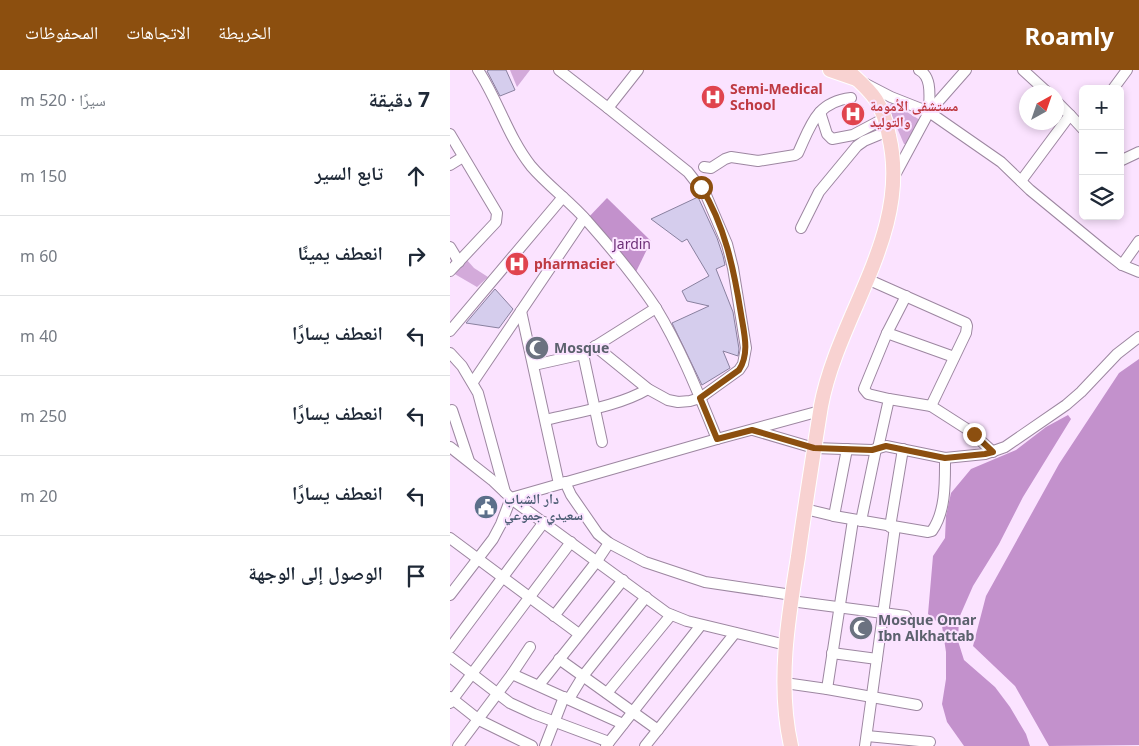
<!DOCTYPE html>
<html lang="ar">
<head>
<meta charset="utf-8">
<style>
	:root { --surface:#fff; --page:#f2f2f3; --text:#1f2937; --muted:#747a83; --line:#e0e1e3; --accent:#8c4f0f }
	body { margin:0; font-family:"Noto Sans","Noto Naskh Arabic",sans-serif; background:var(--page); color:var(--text); direction:rtl }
	.controls { position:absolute; right:15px; top:15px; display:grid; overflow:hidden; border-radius:8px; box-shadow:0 2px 8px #0003 }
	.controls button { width:45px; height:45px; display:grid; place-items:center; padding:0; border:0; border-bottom:1px solid var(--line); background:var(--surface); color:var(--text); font:25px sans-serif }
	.compass { position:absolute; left:569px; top:15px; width:45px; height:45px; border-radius:50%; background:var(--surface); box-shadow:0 2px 8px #0003; rotate:40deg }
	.stop { position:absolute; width:15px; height:15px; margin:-11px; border:4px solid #8c4f0f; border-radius:50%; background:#fff }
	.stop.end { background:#8c4f0f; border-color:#fff; box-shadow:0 1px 5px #0008 }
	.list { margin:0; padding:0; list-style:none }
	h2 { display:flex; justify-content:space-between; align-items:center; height:65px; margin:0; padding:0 20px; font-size:21px }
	h2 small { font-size:16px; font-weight:400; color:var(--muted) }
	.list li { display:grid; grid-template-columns:32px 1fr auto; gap:15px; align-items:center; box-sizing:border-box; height:80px; padding:0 20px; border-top:1px solid var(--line) }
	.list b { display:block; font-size:19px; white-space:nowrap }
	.list em { font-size:16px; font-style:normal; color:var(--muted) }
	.icon { flex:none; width:28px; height:28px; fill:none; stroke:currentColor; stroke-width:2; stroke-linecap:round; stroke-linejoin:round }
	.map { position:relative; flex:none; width:689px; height:676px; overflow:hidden; direction:ltr }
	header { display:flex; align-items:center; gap:30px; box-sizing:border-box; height:70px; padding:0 25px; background:var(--accent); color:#fff }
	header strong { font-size:24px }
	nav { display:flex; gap:28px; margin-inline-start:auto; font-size:18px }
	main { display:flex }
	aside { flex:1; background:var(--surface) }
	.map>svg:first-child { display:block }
	.green { fill:#d3aada }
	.forest { fill:#c391cc }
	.building { fill:#d5cded; stroke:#89819f }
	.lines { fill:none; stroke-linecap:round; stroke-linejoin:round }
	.minor-casing { stroke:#9d87a1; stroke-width:12 }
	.major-casing { stroke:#fff; stroke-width:16 }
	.minor { stroke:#fff; stroke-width:10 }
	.major { stroke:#f8d2d1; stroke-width:14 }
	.route { stroke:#8c4f0f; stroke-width:6 }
	.labels { text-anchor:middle; stroke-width:4; stroke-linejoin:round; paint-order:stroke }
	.health-label { font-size:14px; font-weight:bold; fill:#be3a42; stroke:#fbe3ff; text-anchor:start }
	.park-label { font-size:14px; fill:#6c2f77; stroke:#fbe3ff }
	.worship-label { font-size:14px; font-weight:bold; fill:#5b616d; stroke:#fbe3ff; text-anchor:start }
	.service-label { font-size:14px; font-weight:bold; fill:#4e5e75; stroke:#fbe3ff; text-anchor:start }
</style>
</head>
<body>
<header>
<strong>Roamly</strong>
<nav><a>الخريطة</a><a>الاتجاهات</a><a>المحفوظات</a></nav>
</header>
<main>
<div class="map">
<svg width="689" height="676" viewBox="0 0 689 676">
	<rect width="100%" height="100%" fill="#fbe3ff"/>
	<!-- green -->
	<g class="green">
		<path d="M60 0H80L67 17Z"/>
		<path d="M442 33 470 50 458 74H454L438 37Z"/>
		<path d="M16 189 24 198 38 207 27 217 3 203Z"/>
	</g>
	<!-- forest -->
	<g class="forest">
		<path d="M157 128 201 171 185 204 136 150Z"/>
		<path d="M689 289V675L599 676 565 616 523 576 536 526 609 394 669 303Z"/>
		<path d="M618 345 621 349 573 427 549 474 523 516 509 548 508 571 514 590 545 617 560 637 576 664 580 676H514L497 652 492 634 496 609V582L492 556 478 544 483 486 495 468 496 446 501 423 521 399 566 380 596 357Z"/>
	</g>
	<!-- building -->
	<g class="building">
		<path d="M39 0H56L65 20 50 26 37 1Z"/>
		<path d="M248 127 267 168 273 186 275 195 266 199 283 242 289 279 288 286 273 281 280 298 252 315 222 253 259 236 237 231 232 221 259 206 237 169 232 172 201 149Z"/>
		<path d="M45 219 63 239 49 258 16 253Z"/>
	</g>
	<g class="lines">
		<!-- minor casing -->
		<g class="minor-casing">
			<g id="minor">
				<path d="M28 0C48 30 58 67 81 96 98 116 121 132 138 152 162 179 186 208 206 238 231 279 249 325 267 369"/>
				<path d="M109 0 158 38 188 0"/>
				<path d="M469 0C483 7 479 29 479 42"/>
				<path d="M573 0 597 22"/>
				<path d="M414 13 441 27 479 42 551 92 580 120 653 180 672 195 689 202"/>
				<path d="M663 19 677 0"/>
				<path d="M370 42 377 64 382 69 403 65 435 48"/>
				<path d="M620 45 633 59"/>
				<path d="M0 64 47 143 46 152 0 201"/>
				<path d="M670 91 689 82"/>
				<path d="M0 95 13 87"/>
				<path d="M254 97 261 98 275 89 281 87 308 91 345 85 348 83C361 55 366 32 401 28"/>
				<path d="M444 107 479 42 516 0"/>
				<path d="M571 111 620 45 606 31"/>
				<path d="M351 158 369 122 407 76 414 71 438 61"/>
				<path d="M0 177 9 192"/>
				<path d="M672 195 689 171"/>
				<path d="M417 209 516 253 517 256 516 263 481 336 520 361 543 382"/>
				<path d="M71 241 109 414"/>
				<path d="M0 261 113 127"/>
				<path d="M437 263 504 287"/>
				<path d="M145 276 198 319 218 330 228 332 240 331 250 328 289 300 293 294 296 278 283 198 277 174 256 125 238 102 158 38"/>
				<path d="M0 283 12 296 28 323 55 422"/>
				<path d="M84 295 133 284"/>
				<path d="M23 312 134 148"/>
				<path d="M439 329 481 336"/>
				<path d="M2 340 19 391"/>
				<path d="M96 350C128 342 169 336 198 319"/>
				<path d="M303 360 364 378 422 380 436 376 495 388 535 384 555 377 616 335 631 322 667 284 689 267"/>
				<path d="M152 372 133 284 206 238"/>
				<path d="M0 377 42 410 64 431 217 543 237 551 336 575"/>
				<path d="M428 378 439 329 418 324 414 319 437 263 456 226"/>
				<path d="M115 412 121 425 148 464 159 473 195 492 255 512 342 525"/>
				<path d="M355 439 384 446 478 462 482 461C496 441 495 412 495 388"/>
				<path d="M384 446 397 379"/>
				<path d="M411 451 426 379"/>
				<path d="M440 457 453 379"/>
				<path d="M0 468 129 564"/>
				<path d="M0 525 43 469 51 454 61 428 267 369 370 341"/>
				<path d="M341 531 456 546"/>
				<path d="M104 546 147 491 159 473"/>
				<path d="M0 578 94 452"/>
				<path d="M382 583 427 589"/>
				<path d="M0 587 60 633 84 644 159 672"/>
				<path d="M109 589 208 660"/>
				<path d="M62 604 80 577"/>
				<path d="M335 613 377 619 467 635"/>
				<path d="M89 615 173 510"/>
				<path d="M377 619 403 450"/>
				<path d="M157 623 221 545"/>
				<path d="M0 627 29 650 82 676"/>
				<path d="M119 629 133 606 196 527"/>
				<path d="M0 633 121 472"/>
				<path d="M417 666 480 672"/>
				<path d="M8 676 62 604 173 654"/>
				<path d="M95 676 114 627"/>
				<path d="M156 676 251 555"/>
				<path d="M195 676 285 563"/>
				<path d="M415 676 445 457"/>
			</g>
		</g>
		<!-- major casing -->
		<g class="major-casing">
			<g id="major">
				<path d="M380 0 406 9"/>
				<path d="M341 676C327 614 338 548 348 487 355 436 363 386 371 336 388 245 462 162 439 66 437 54 433 41 426 30 419 19 407 9 397 0"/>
			</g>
		</g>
		<!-- minor -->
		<use href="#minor" class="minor"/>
		<!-- major -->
		<use href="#major" class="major"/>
	</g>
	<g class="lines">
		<!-- route -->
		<path class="route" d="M251 117C275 155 284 200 291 244 294 263 300 283 289 300L250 328 267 369 302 360 364 378 422 380 436 376 495 388 535 384 543 382 524 364"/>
	</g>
	<!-- icons -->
	<defs>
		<g id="hospital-disc" transform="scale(1.25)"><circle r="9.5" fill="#e0444e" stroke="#fbe3ff"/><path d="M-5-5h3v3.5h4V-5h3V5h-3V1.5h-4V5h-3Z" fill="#fff"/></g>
		<g id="mosque-disc" transform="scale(1.25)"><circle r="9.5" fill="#6b7280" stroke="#fbe3ff"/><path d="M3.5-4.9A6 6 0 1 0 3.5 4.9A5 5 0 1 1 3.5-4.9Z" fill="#fff"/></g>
		<g id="civic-disc" transform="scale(1.25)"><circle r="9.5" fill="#5c6f8a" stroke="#fbe3ff"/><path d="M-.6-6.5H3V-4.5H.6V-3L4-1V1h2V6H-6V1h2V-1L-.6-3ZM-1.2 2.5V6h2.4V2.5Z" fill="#fff"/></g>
	</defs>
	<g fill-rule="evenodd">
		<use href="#hospital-disc" x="263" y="27"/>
		<use href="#hospital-disc" x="403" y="44"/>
		<use href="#hospital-disc" x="67" y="194"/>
		<use href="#mosque-disc" x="87" y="278"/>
		<use href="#civic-disc" x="36" y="437"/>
		<use href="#mosque-disc" x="411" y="558"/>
	</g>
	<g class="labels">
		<!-- health labels -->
		<g class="health-label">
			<text x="280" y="24">Semi-Medical<tspan x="280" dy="16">School</tspan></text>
			<text x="420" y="41">مستشفى الأمومة<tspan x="420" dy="16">والتوليد</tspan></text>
			<text x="84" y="199">pharmacier</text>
		</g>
		<!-- park labels -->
		<g class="park-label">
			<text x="182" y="179">Jardin</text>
		</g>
		<!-- worship labels -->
		<g class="worship-label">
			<text x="104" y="283">Mosque</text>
			<text x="428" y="555">Mosque Omar<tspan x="428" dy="16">Ibn Alkhattab</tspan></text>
		</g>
		<!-- service labels -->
		<g class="service-label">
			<text x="54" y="434">دار الشباب<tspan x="54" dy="16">سعيدي جموعي</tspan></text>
		</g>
	</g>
</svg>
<div class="controls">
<button>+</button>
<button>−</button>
<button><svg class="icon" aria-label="layers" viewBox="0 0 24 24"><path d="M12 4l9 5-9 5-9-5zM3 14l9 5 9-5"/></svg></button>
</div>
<svg class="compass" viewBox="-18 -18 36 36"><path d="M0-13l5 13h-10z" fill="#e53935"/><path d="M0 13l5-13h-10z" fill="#747a83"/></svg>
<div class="stop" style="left:251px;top:117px"></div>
<div class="stop end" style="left:524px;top:364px"></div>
</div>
<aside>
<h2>7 دقيقة<small>سيرًا · 520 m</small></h2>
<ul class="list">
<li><svg class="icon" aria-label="ahead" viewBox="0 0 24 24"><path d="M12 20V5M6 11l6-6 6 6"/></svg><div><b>تابع السير</b></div><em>150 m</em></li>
<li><svg class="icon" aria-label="right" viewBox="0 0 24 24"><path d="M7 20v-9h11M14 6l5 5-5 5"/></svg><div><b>انعطف يمينًا</b></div><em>60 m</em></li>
<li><svg class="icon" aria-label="left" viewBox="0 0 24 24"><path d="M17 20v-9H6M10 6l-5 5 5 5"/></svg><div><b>انعطف يسارًا</b></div><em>40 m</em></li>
<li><svg class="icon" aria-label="left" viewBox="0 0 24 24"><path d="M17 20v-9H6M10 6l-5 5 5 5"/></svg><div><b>انعطف يسارًا</b></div><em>250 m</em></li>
<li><svg class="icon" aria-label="left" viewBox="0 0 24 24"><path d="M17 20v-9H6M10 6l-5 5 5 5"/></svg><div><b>انعطف يسارًا</b></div><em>20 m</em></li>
<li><svg class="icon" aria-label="arrive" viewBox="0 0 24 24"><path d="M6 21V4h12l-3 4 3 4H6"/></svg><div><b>الوصول إلى الوجهة</b></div></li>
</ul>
</aside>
</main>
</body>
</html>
